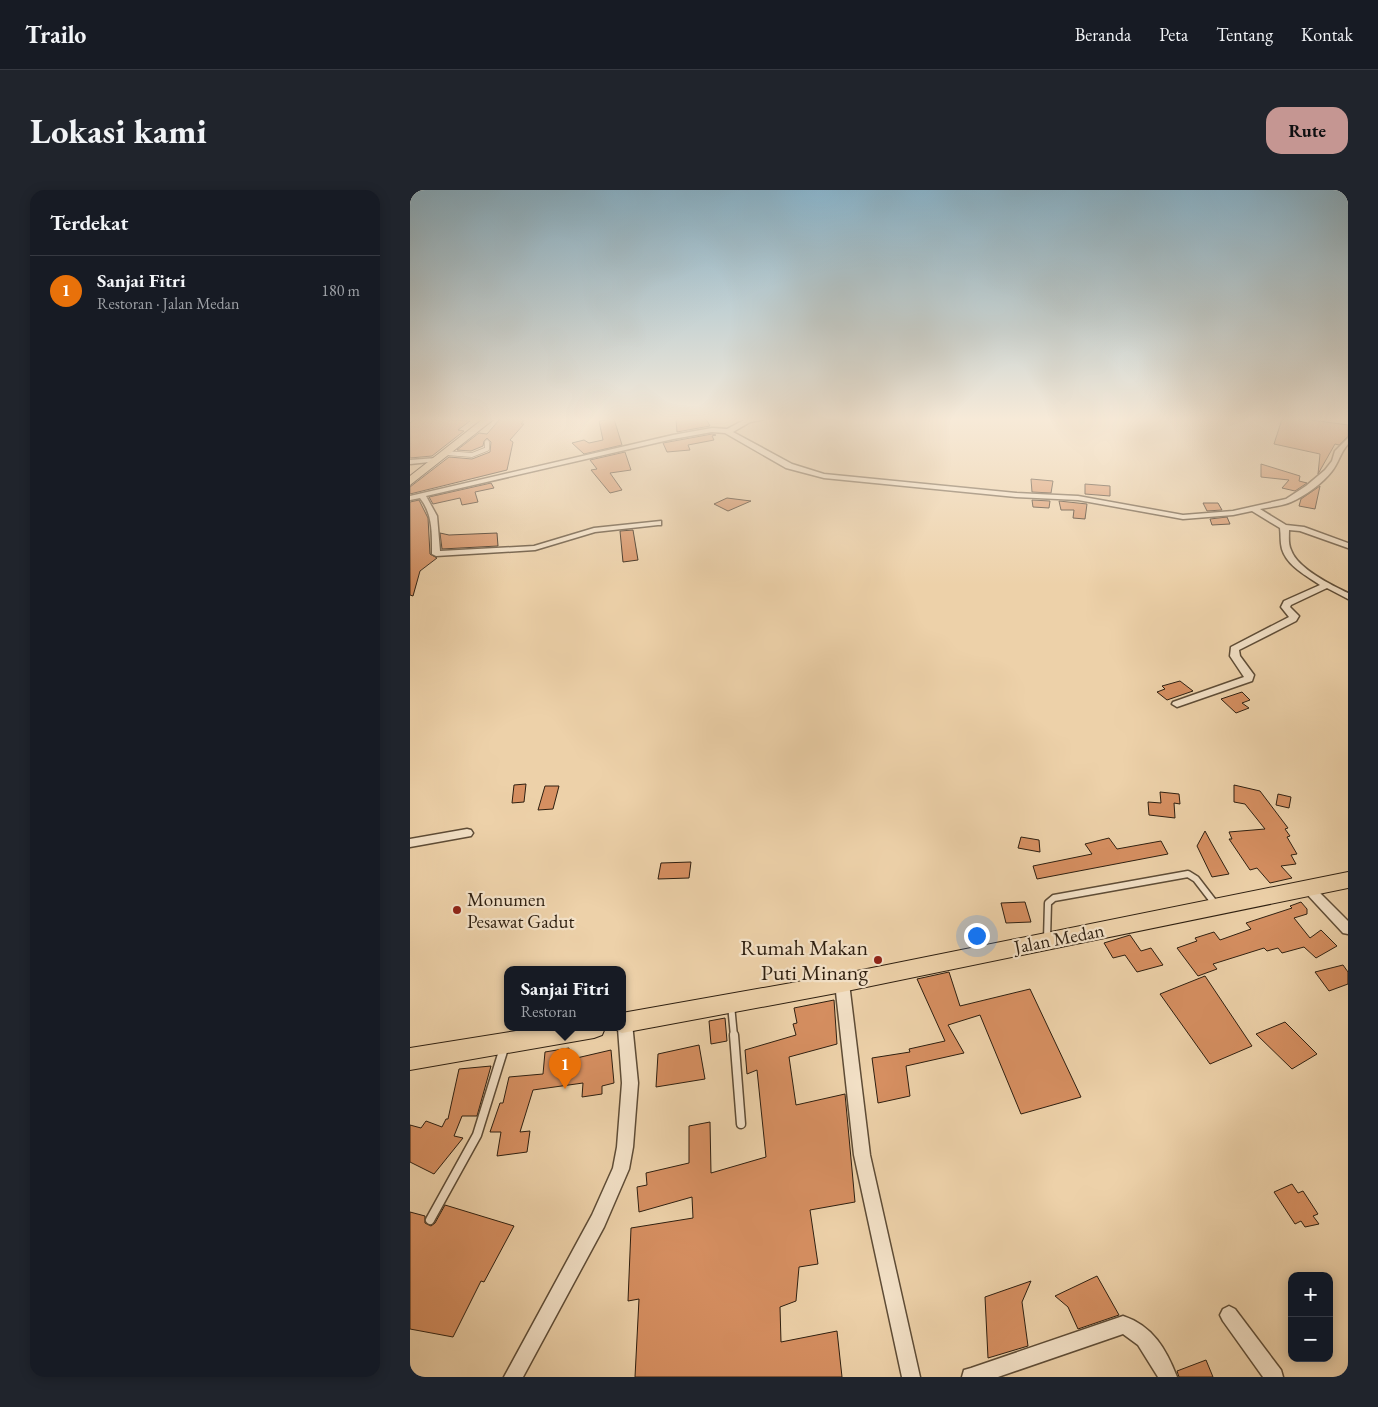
<!DOCTYPE html>
<html lang="id">
<head>
<meta charset="utf-8">
<style>
	:root { --surface:#171b24; --page:#20242c; --text:#f1f3f6; --muted:#9ea1a6; --line:#363941; --accent:#c59692 }
	body { margin:0; font-family:"EB Garamond",serif; background:var(--page); color:var(--text) }
	.controls { position:absolute; right:15px; bottom:15px; display:grid; overflow:hidden; border-radius:10px; box-shadow:0 2px 12px #0003 }
	.controls button { width:45px; height:45px; display:grid; place-items:center; padding:0; border:0; border-bottom:1px solid var(--line); background:var(--surface); color:var(--text); font:25px sans-serif }
	.you { position:absolute; left:566px; top:745px; width:18px; height:18px; margin:-12px; border:4px solid #fff; border-radius:50%; background:#1a73e8; box-shadow:0 0 0 8px #1a73e833 }
	.badge { display:grid; place-items:center; width:32px; height:32px; border-radius:50%; background:var(--accent); color:#fff; font-size:16px; font-weight:700 }
	.pin { position:absolute; translate:-50% -41px; filter:drop-shadow(0 1px 2px #0008) }
	.pin::after { content:''; position:absolute; top:26px; width:18px; height:15px; background:inherit; clip-path:polygon(0 0,100% 0,50% 100%) }
	.popup { position:absolute; left:94px; top:776px; width:122px; height:65px; box-sizing:border-box; display:grid; place-content:center; border-radius:10px; background:var(--surface); filter:drop-shadow(0 1px 4px #0005); font-size:16px; white-space:nowrap; color:var(--muted) }
	.popup b { font-size:19px; color:var(--text) }
	.popup::after { content:''; position:absolute; left:50%; top:100%; margin-left:-10px; border:10px solid transparent; border-top-color:var(--surface) }
	.list { margin:0; padding:0; list-style:none }
	h2 { display:flex; justify-content:space-between; align-items:center; height:65px; margin:0; padding:0 20px; font-size:21px }
	h2 small { font-size:16px; font-weight:400; color:var(--muted) }
	.list li { display:grid; grid-template-columns:32px 1fr auto; gap:15px; align-items:center; box-sizing:border-box; height:70px; padding:0 20px; border-top:1px solid var(--line) }
	.list b { display:block; font-size:19px; white-space:nowrap }
	.list p { margin:0; font-size:16px; white-space:nowrap; color:var(--muted) }
	.list em { font-size:16px; font-style:normal; color:var(--muted) }
	.map { position:relative; flex:none; width:938px; height:1187px; overflow:hidden; border-radius:15px }
	header { display:flex; align-items:center; gap:30px; box-sizing:border-box; height:70px; padding:0 25px; background:var(--surface); border-bottom:1px solid var(--line) }
	header strong { font-size:24px }
	nav { display:flex; gap:28px; margin-inline-start:auto; font-size:18px }
	.intro { display:flex; align-items:center; justify-content:space-between; box-sizing:border-box; height:120px; padding:0 30px }
	h1 { margin:0; font-size:35px }
	.button { padding:12px 22px; border-radius:15px; background:var(--accent); color:#111; font-size:18px; font-weight:700 }
	main { display:flex; gap:30px; padding:0 30px }
	aside { flex:1; background:var(--surface); border-radius:15px; box-shadow:0 2px 12px #0003 }
	.map>svg:first-child { display:block }
	.building { fill:#d68f61; stroke:#2e1f10 }
	.lines { fill:none; stroke-linecap:round; stroke-linejoin:round }
	.service-far2-casing { stroke:#5e4c36; stroke-width:5.5 }
	.service-far1-casing { stroke:#5e4c36; stroke-width:9 }
	.service-casing { stroke:#5e4c36; stroke-width:11 }
	.minor-casing { stroke:#5e4c36; stroke-width:3 }
	.trunk-casing { stroke:#2e1f10; stroke-width:2 }
	.service-far2 { stroke:#f3e1c7; stroke-width:4 }
	.service-far1 { stroke:#f3e1c7; stroke-width:6 }
	.service { stroke:#f3e1c7; stroke-width:8 }
	.minor { fill:#f3e1c7; fill-rule:evenodd }
	.trunk { fill:#edd1a9; fill-rule:evenodd }
	.poi-dot { fill:#8f2418; stroke:#f3e1c7; stroke-width:2 }
	.labels { text-anchor:middle; stroke-width:4.5; stroke-linejoin:round; paint-order:stroke }
	.poi-label { font-size:19px; fill:#2e1f10; stroke:#f3e1c7; text-anchor:start }
	.street-label { font-size:19px; fill:#2e1f10; stroke:#f3e1c7 }
	.near-poi-label { font-size:22px; fill:#2e1f10; stroke:#f3e1c7; text-anchor:end }
</style>
</head>
<body>
<header>
<strong>Trailo</strong>
<nav><a>Beranda</a><a>Peta</a><a>Tentang</a><a>Kontak</a></nav>
</header>
<div class="intro"><h1>Lokasi kami</h1><a class="button">Rute</a></div>
<main>
<aside>
<h2>Terdekat<small></small></h2>
<ul class="list">
<li><span class="badge" style="background:#e8710a">1</span><div><b>Sanjai Fitri</b><p>Restoran · Jalan Medan</p></div><em>180 m</em></li>
</ul>
</aside>
<div class="map">
<svg width="938" height="1187" viewBox="0 0 938 1187">
	<rect width="100%" height="100%" fill="#edd1a9"/>
	<filter id="stains"><feTurbulence type="fractalNoise" baseFrequency=".004" numOctaves="4"/><feColorMatrix values="0 0 0 0 .2 0 0 0 0 .09 0 0 0 0 .02 0 0 0 .5 -.17"/></filter>
	<radialGradient id="worn" r=".72"><stop offset=".6" stop-color="#630" stop-opacity="0"/><stop offset="1" stop-color="#630" stop-opacity=".3"/></radialGradient>
	<!-- building -->
	<g class="building">
		<path d="M29 229 60 231 48 240 54 241 22 266 0 268V233L3 230Z"/>
		<path d="M90 229H115L111 234H114L100 250 103 252 97 280 0 304V297L39 267 62 269 80 262 81 252 77 248 74 251 73 256 61 261 47 260 69 243 77 244Z"/>
		<path d="M204 229 212 255 174 264 162 253 174 250 179 253 193 250 189 231Z"/>
		<path d="M266 229H296L300 236 267 242Z"/>
		<path d="M872 229H894L938 235V246L929 255 925 254 908 284 910 264 864 254Z"/>
		<path d="M302 244 306 245 302 246 304 250 278 255 280 260 257 262 253 253Z"/>
		<path d="M215 262 221 280 200 283 212 300 200 303 181 280 187 279 180 270Z"/>
		<path d="M851 274 890 286 889 291 897 293 885 301 872 298 879 290 851 287Z"/>
		<path d="M621 289 643 291 641 303 622 302Z"/>
		<path d="M81 293 84 298 65 302 68 312 52 315 50 308 23 314 19 307Z"/>
		<path d="M675 294 700 296V306L675 304Z"/>
		<path d="M910 296 905 319 889 316 891 309Z"/>
		<path d="M317 308 341 311 318 321 304 314Z"/>
		<path d="M9 310 18 328 20 364 27 368 10 381 3 406 0 405V312Z"/>
		<path d="M622 310 640 311 639 318 623 317Z"/>
		<path d="M649 311 677 314 675 329 663 328 664 320H651Z"/>
		<path d="M793 313H808L812 320 797 321Z"/>
		<path d="M817 327 820 334 802 335 800 329Z"/>
		<path d="M223 340 228 370 213 372 210 341Z"/>
		<path d="M30 343 39 345 87 343 88 356 32 359Z"/>
		<path d="M770 491 783 501 757 510 747 502 755 499 752 496Z"/>
		<path d="M832 502 840 510 832 513 839 518 826 523 811 509Z"/>
		<path d="M116 594 114 612 102 613 104 595Z"/>
		<path d="M824 595 850 601 878 638 875 639 880 646 877 647 887 664 881 665 886 674 871 676 882 688 860 693 847 678 840 680 819 649H822L819 642 855 639 835 614 824 612Z"/>
		<path d="M135 596H149L143 619 128 620Z"/>
		<path d="M750 602 769 604 770 614 764 613 765 628 739 625 738 612 751 613Z"/>
		<path d="M868 604 881 607 879 618 866 615Z"/>
		<path d="M795 641 802 654 819 684 802 687 787 656Z"/>
		<path d="M611 647 629 650 630 662 608 658Z"/>
		<path d="M699 648 707 659 751 651 758 664 627 689 623 676 682 664 675 654Z"/>
		<path d="M281 672 279 688 248 689 251 673Z"/>
		<path d="M615 712 621 732 596 733 591 713Z"/>
		<path d="M891 712 897 719V724L884 728 900 748 911 740 927 756 906 768 894 757 872 763 868 758 857 761 854 758 803 774 807 779 788 786 767 758 787 751 785 748 804 742 810 750 841 739 836 733 882 718 880 716Z"/>
		<path d="M720 745 731 761 741 758 753 775 727 782 715 765 703 768 694 753Z"/>
		<path d="M933 775 938 782V794L919 801 905 782Z"/>
		<path d="M539 782 550 816 620 799 671 907 611 924 570 825 538 835 554 863 496 876 500 906 468 913 462 868 500 862 499 859 535 851 507 789Z"/>
		<path d="M795 786 842 856 800 874 750 804Z"/>
		<path d="M424 810 427 854 379 867 386 915 435 904 445 1012 400 1020 408 1074 389 1077 386 1111 370 1117 371 1152 427 1141 432 1187H225L229 1109 218 1111 221 1038 283 1028 282 1007 229 1022 227 997 237 995 236 983 279 973V936L300 932 301 983 356 967 347 880 337 884 335 860 386 845 383 834 387 833 384 818Z"/>
		<path d="M315 828 317 851 301 854 299 831Z"/>
		<path d="M875 832 907 864 882 879 846 844Z"/>
		<path d="M289 855 295 889 246 897 248 864Z"/>
		<path d="M159 858 158 870 201 860 204 893 192 896V904L172 907 173 893 123 900 110 942 120 941 117 962 87 966 91 942H80L90 913H93L99 887 133 884 135 862Z"/>
		<path d="M81 876 67 926H52L44 946 53 948 24 984 0 972V935L11 938 16 931 32 937 36 929H38L49 879Z"/>
		<path d="M882 994 888 1003 893 1001 908 1024 903 1026 909 1034 895 1037 891 1031 885 1034 864 1002Z"/>
		<path d="M35 1015 104 1036 74 1092 71 1091 43 1147 0 1139V1022L15 1026V1033L21 1036 25 1033Z"/>
		<path d="M687 1086 709 1125 668 1139 658 1117 645 1106Z"/>
		<path d="M621 1091 612 1112 618 1156 578 1168 575 1107Z"/>
		<path d="M796 1170 803 1187H769L767 1181Z"/>
	</g>
	<g class="lines">
		<!-- service-far2 casing -->
		<g class="service-far2-casing">
			<path id="service-far2" d="M36 263 62 265 77 259V252"/>
		</g>
		<!-- service-far1 casing -->
		<g class="service-far1-casing">
			<g id="service-far1">
				<path d="M637 749 638 713 644 708 778 684 786 689 806 715"/>
				<path d="M321 815 324 846"/>
			</g>
		</g>
		<!-- service casing -->
		<g class="service-casing">
			<g id="service">
				<path d="M324 845 331 934"/>
				<path d="M20 1030 67 945 94 858"/>
			</g>
		</g>
		<!-- minor casing -->
		<g class="minor-casing">
			<g id="minor">
				<path d="M336 229H355L340 232 323 242 382 274 414 284 606 303 668 306 773 325 823 321 876 309 896 296 915 280 922 271 925 261 938 248V254C930 263 929 272 922 281 913 293 895 306 881 312 872 316 860 317 850 319L876 335 894 337 938 353V358L890 341 879 340C879 346 878 354 881 360 887 378 921 395 938 403V409L917 398 881 415 880 417 889 426 886 431 829 460 830 466 844 485 842 491 767 517 762 514 763 512 834 487 820 466 821 457 879 427 871 417 874 411 910 395C897 386 877 376 872 359 870 352 871 345 870 338L842 321 823 325 773 329 668 310 606 307 414 288 376 278 315 243 302 242 263 249 16 306 27 326 30 361 124 356 184 338 251 331V335H248L185 342 125 360 26 366 22 364C22 344 23 324 10 308L0 310V306L263 245 302 238 317 239Z"/>
				<path d="M27 268 29 269V271L0 274V270Z"/>
				<path d="M57 639 61 640 63 643 61 646 0 657V649Z"/>
				<path d="M898 693 902 695 938 731V744L933 743 894 701 892 698 894 695Z"/>
				<path d="M432 787 437 789 439 793 460 965 510 1187H492L444 965 425 793 427 789Z"/>
				<path d="M215 827 220 829 222 833 228 893 223 957 219 979 194 1037 113 1187H94L182 1025 203 978 207 957 212 893 208 838H212V828Z"/>
				<path d="M819 1116 825 1119 871 1180 873 1187H853L813 1131 810 1125 813 1119Z"/>
				<path d="M713 1126C743 1136 756 1159 767 1187H748L728 1155 713 1144 588 1187H552L554 1180 561 1178Z"/>
			</g>
		</g>
		<!-- trunk casing -->
		<g class="trunk-casing">
			<g id="trunk">
				<path d="M73 229H84L0 295V286Z"/>
				<path d="M938 682V698L432 802 212 843 203 838H212V823L432 784Z"/>
				<path d="M125 838H195L192 845 184 848 0 880V858Z"/>
			</g>
		</g>
		<!-- service-far2 -->
		<use href="#service-far2" class="service-far2"/>
		<!-- service-far1 -->
		<use href="#service-far1" class="service-far1"/>
		<!-- service -->
		<use href="#service" class="service"/>
		<!-- minor -->
		<use href="#minor" class="minor"/>
		<!-- trunk -->
		<use href="#trunk" class="trunk"/>
	</g>
	<!-- sky -->
	<linearGradient id="sky" x2="0" y2="1"><stop stop-color="#89b5cd"/><stop offset="0.58" stop-color="#f7ead8"/><stop offset="1" stop-color="#f7ead8" stop-opacity="0"/></linearGradient>
	<rect width="938" height="395" fill="url(#sky)"/>
	<!-- markers -->
	<g class="poi-dot">
		<circle cx="47" cy="720" r="5"/>
		<circle cx="468" cy="770" r="5"/>
	</g>
	<g class="labels">
		<!-- poi labels -->
		<g class="poi-label">
			<text x="57" y="716">Monumen<tspan x="57" dy="22">Pesawat Gadut</tspan></text>
		</g>
		<!-- street labels -->
		<g class="street-label">
			<text transform="translate(649 748) rotate(-11)" y="7">Jalan Medan</text>
		</g>
		<!-- near-poi labels -->
		<g class="near-poi-label">
			<text x="458" y="765">Rumah Makan<tspan x="458" dy="25">Puti Minang</tspan></text>
		</g>
	</g>
	<rect width="100%" height="100%" filter="url(#stains)"/>
	<rect width="100%" height="100%" fill="url(#worn)"/>
</svg>
<div class="controls">
<button>+</button>
<button>−</button>
</div>
<div class="you"></div>
<div class="pin badge" style="left:155px;top:899px;background:#e8710a">1</div>
<div class="popup"><b>Sanjai Fitri</b>Restoran</div>
</div>
</main>
</body>
</html>
